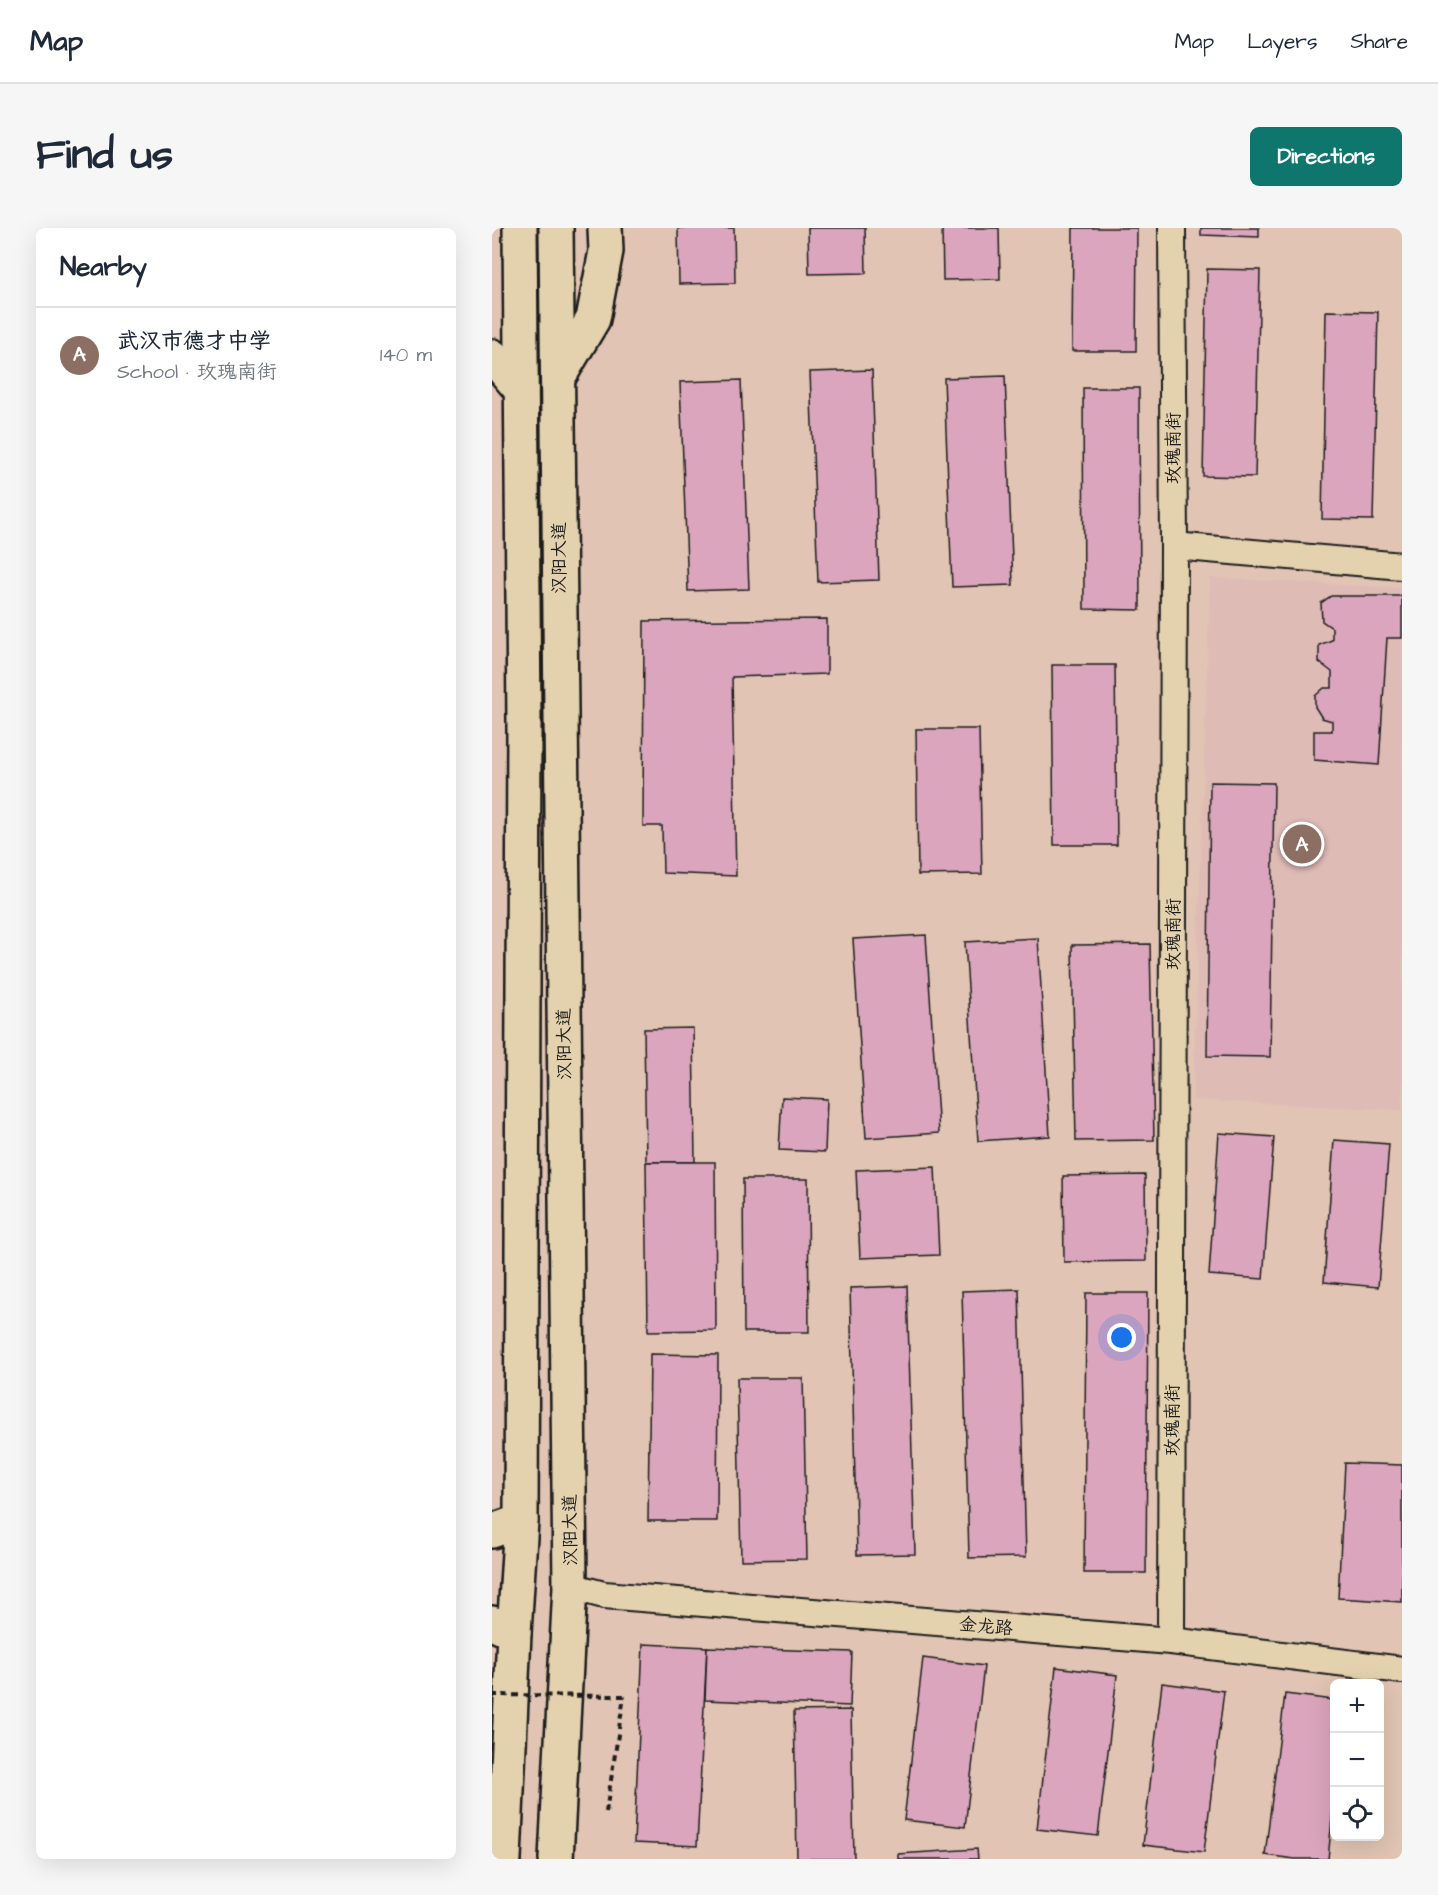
<!DOCTYPE html>
<html lang="en">
<head>
<meta charset="utf-8">
<style>
	:root { --surface:#fff; --page:#f6f6f7; --text:#1f2937; --muted:#747a83; --line:#e0e1e3; --accent:#0f766e }
	body { margin:0; font-family:"Architects Daughter","LXGW WenKai TC",sans-serif; background:var(--page); color:var(--text) }
	.controls { position:absolute; right:18px; bottom:18px; display:grid; overflow:hidden; border-radius:9px; box-shadow:0 6px 24px #0002 }
	.controls button { width:54px; height:54px; display:grid; place-items:center; padding:0; border:0; border-bottom:2px solid var(--line); background:var(--surface); color:var(--text); font:30px sans-serif }
	.you { position:absolute; left:630px; top:1110px; width:21px; height:21px; margin:-15px; border:4px solid #fff; border-radius:50%; background:#1a73e8; box-shadow:0 0 0 9px #1a73e833 }
	.badge { display:grid; place-items:center; width:39px; height:39px; border-radius:50%; background:var(--accent); color:#fff; font-size:20px; font-weight:700 }
	.pin { position:absolute; translate:-50% -50%; border:3px solid #fff; box-shadow:0 2px 6px #0006 }
	.list { margin:0; padding:0; list-style:none }
	h2 { display:flex; justify-content:space-between; align-items:center; height:78px; margin:0; padding:0 24px; font-size:26px }
	h2 small { font-size:20px; font-weight:400; color:var(--muted) }
	.list li { display:grid; grid-template-columns:39px 1fr auto; gap:18px; align-items:center; box-sizing:border-box; height:96px; padding:0 24px; border-top:2px solid var(--line) }
	.list b { display:block; font-size:22px; white-space:nowrap }
	.list p { margin:0; font-size:20px; white-space:nowrap; color:var(--muted) }
	.list em { font-size:20px; font-style:normal; color:var(--muted) }
	.icon { flex:none; width:33px; height:33px; fill:none; stroke:currentColor; stroke-width:2; stroke-linecap:round; stroke-linejoin:round }
	.map { position:relative; flex:none; width:910px; height:1631px; overflow:hidden; border-radius:9px }
	header { display:flex; align-items:center; gap:36px; box-sizing:border-box; height:84px; padding:0 30px; background:var(--surface); border-bottom:2px solid var(--line) }
	header strong { font-size:28px }
	nav { display:flex; gap:33px; margin-inline-start:auto; font-size:21px }
	.intro { display:flex; align-items:center; justify-content:space-between; box-sizing:border-box; height:144px; padding:0 36px }
	h1 { margin:0; font-size:42px }
	.button { padding:15px 27px; border-radius:9px; background:var(--accent); color:#fff; font-size:21px; font-weight:700 }
	main { display:flex; gap:36px; padding:0 36px }
	aside { flex:1; background:var(--surface); border-radius:9px; box-shadow:0 6px 24px #0002 }
	.map>svg:first-child { display:block }
	.built { fill:#dfbbb6 }
	.building { fill:#daa5bd; stroke:#1c1c1c; stroke-width:1.5 }
	.lines { fill:none; stroke-linecap:round; stroke-linejoin:round }
	.street-casing { stroke:#1c1c1c; stroke-width:30 }
	.secondary-casing { stroke:#1c1c1c; stroke-width:38 }
	.primary-casing { stroke:#1c1c1c; stroke-width:38 }
	.path { stroke:#1c1c1c; stroke-width:4; stroke-dasharray:6 4.5; stroke-linecap:butt }
	.street { stroke:#e4d2af; stroke-width:26 }
	.secondary { stroke:#e4d2af; stroke-width:33 }
	.primary { stroke:#e4d2af; stroke-width:33 }
	.path-bridge { stroke:#1c1c1c; stroke-width:4; stroke-dasharray:6 4.5; stroke-linecap:butt }
	.labels { text-anchor:middle; stroke-width:4.5; stroke-linejoin:round; paint-order:stroke }
	.street-label { font-size:18px; fill:#1c1c1c; stroke:#e4d2af }
</style>
</head>
<body>
<header>
<strong>Map</strong>
<nav><a>Map</a><a>Layers</a><a>Share</a></nav>
</header>
<div class="intro"><h1>Find us</h1><a class="button">Directions</a></div>
<main>
<aside>
<h2>Nearby<small></small></h2>
<ul class="list">
<li><span class="badge" style="background:#8d6e63">A</span><div><b>武汉市德才中学</b><p>School · 玫瑰南街</p></div><em>140 m</em></li>
</ul>
</aside>
<div class="map">
<svg width="910" height="1631" viewBox="0 0 910 1631">
	<rect width="100%" height="100%" fill="#e1c4b3"/>
	<filter id="ink" filterUnits="userSpaceOnUse"><feTurbulence type="fractalNoise" baseFrequency=".0167" numOctaves="2"/><feDisplacementMap in="SourceGraphic" scale="12" xChannelSelector="R" yChannelSelector="G"/><feConvolveMatrix kernelMatrix="1 2 1 2 8 2 1 2 1" color-interpolation-filters="sRGB"/></filter>
	<g filter="url(#ink)">
		<!-- built -->
		<path class="built" d="M718 350 910 360V882L701 872Z"/>
		<!-- building -->
		<g class="building">
			<path d="M186 0H242L243 55 187 56Z"/>
			<path d="M316 0H373L374 45 317 46Z"/>
			<path d="M450 0H507L508 51 451 52Z"/>
			<path d="M581 0H645L644 123H580Z"/>
			<path d="M709 0H767V9L709 7Z"/>
			<path d="M715 41 768 42 763 249 711 248Z"/>
			<path d="M834 83 886 84 881 292 830 291Z"/>
			<path d="M380 142 387 352 326 354 318 144Z"/>
			<path d="M513 148 521 357 460 359 452 150Z"/>
			<path d="M249 152 257 361 196 363 188 154Z"/>
			<path d="M591 160H647L648 382 592 381Z"/>
			<path d="M839 368H910V410H895L887 537 822 532V503H840V493L830 490 823 479V468L832 460H840V444L827 434V417L840 412V400L830 393 829 375Z"/>
			<path d="M335 391V446L240 449 244 648 171 645 170 598H151L152 393Z"/>
			<path d="M560 437H623L625 617H562Z"/>
			<path d="M424 501H487L490 646 426 647Z"/>
			<path d="M718 554 782 555 778 829 715 828Z"/>
			<path d="M434 707 447 905 374 910 361 711Z"/>
			<path d="M546 710 558 908 486 913 473 714Z"/>
			<path d="M658 716 662 912 584 913 580 717Z"/>
			<path d="M201 800 203 934H154L152 801Z"/>
			<path d="M290 869 335 871 333 924 287 922Z"/>
			<path d="M727 905 782 909 771 1051 717 1047Z"/>
			<path d="M842 912 897 916 886 1059 832 1054Z"/>
			<path d="M154 934H223L224 1102 156 1103Z"/>
			<path d="M443 939 447 1027 368 1030 364 942Z"/>
			<path d="M653 947 654 1033 572 1034 571 948Z"/>
			<path d="M251 951H316L317 1104H252Z"/>
			<path d="M415 1058 423 1326 365 1327 358 1060Z"/>
			<path d="M527 1061 534 1329 477 1330 470 1063Z"/>
			<path d="M594 1065H656L654 1345H592Z"/>
			<path d="M158 1126 226 1127 225 1293H156Z"/>
			<path d="M245 1150H311L315 1331 249 1332Z"/>
			<path d="M853 1235 910 1237V1374L846 1370Z"/>
			<path d="M151 1416 215 1419 205 1618 142 1615Z"/>
			<path d="M215 1419 360 1424 358 1478 213 1472Z"/>
			<path d="M431 1430 492 1438 473 1599 412 1592Z"/>
			<path d="M564 1439 625 1447 606 1608 545 1601Z"/>
			<path d="M670 1455 732 1463 712 1624 651 1617Z"/>
			<path d="M793 1466 842 1472V1571L836 1631H803L773 1627Z"/>
			<path d="M359 1482 362 1631H305L302 1483Z"/>
			<path d="M485 1621 486 1631H406V1626Z"/>
		</g>
		<g class="lines">
			<!-- street casing -->
			<g class="street-casing">
				<g id="street">
					<path d="M682 318 910 338"/>
					<path d="M78 1358 112 1367 679 1413 910 1442"/>
					<path d="M679 1413 682 318 680 0"/>
				</g>
			</g>
			<!-- secondary casing -->
			<g class="secondary-casing">
				<g id="secondary">
					<path d="M0 128 29 162"/>
					<path d="M66 150 101 91 114 23 113 0"/>
					<path d="M0 1303 29 1293"/>
					<path d="M0 1395 22 1405"/>
				</g>
			</g>
			<!-- primary casing -->
			<g class="primary-casing">
				<g id="primary">
					<path d="M12 1631 22 1405 29 1293 32 496 28 0"/>
					<path d="M64 1631 78 1358 64 0"/>
				</g>
			</g>
			<!-- path -->
			<path class="path" d="M114 1584 132 1468"/>
			<!-- street -->
			<use href="#street" class="street"/>
			<!-- secondary -->
			<use href="#secondary" class="secondary"/>
			<!-- primary -->
			<use href="#primary" class="primary"/>
			<!-- path-bridge -->
			<path class="path-bridge" d="M0 1467 132 1468"/>
		</g>
	</g>
	<g class="labels">
		<!-- street labels -->
		<g class="street-label">
			<text transform="translate(681 220) rotate(-90)" y="6">玫瑰南街</text>
			<text transform="translate(67 330) rotate(-90)" y="6">汉阳大道</text>
			<text transform="translate(681 706) rotate(-90)" y="6">玫瑰南街</text>
			<text transform="translate(72 816) rotate(-91)" y="6">汉阳大道</text>
			<text transform="translate(680 1192) rotate(-90)" y="6">玫瑰南街</text>
			<text transform="translate(78 1302) rotate(-91)" y="6">汉阳大道</text>
			<text transform="translate(494 1398) rotate(5)" y="6">金龙路</text>
		</g>
	</g>
</svg>
<div class="controls">
<button>+</button>
<button>−</button>
<button><svg class="icon" aria-label="locate" viewBox="0 0 24 24"><circle cx="12" cy="12" r="6"/><path d="M12 2v4M12 18v4M2 12h4M18 12h4"/></svg></button>
</div>
<div class="you"></div>
<div class="pin badge" style="left:810px;top:616px;background:#8d6e63">A</div>
</div>
</main>
</body>
</html>
